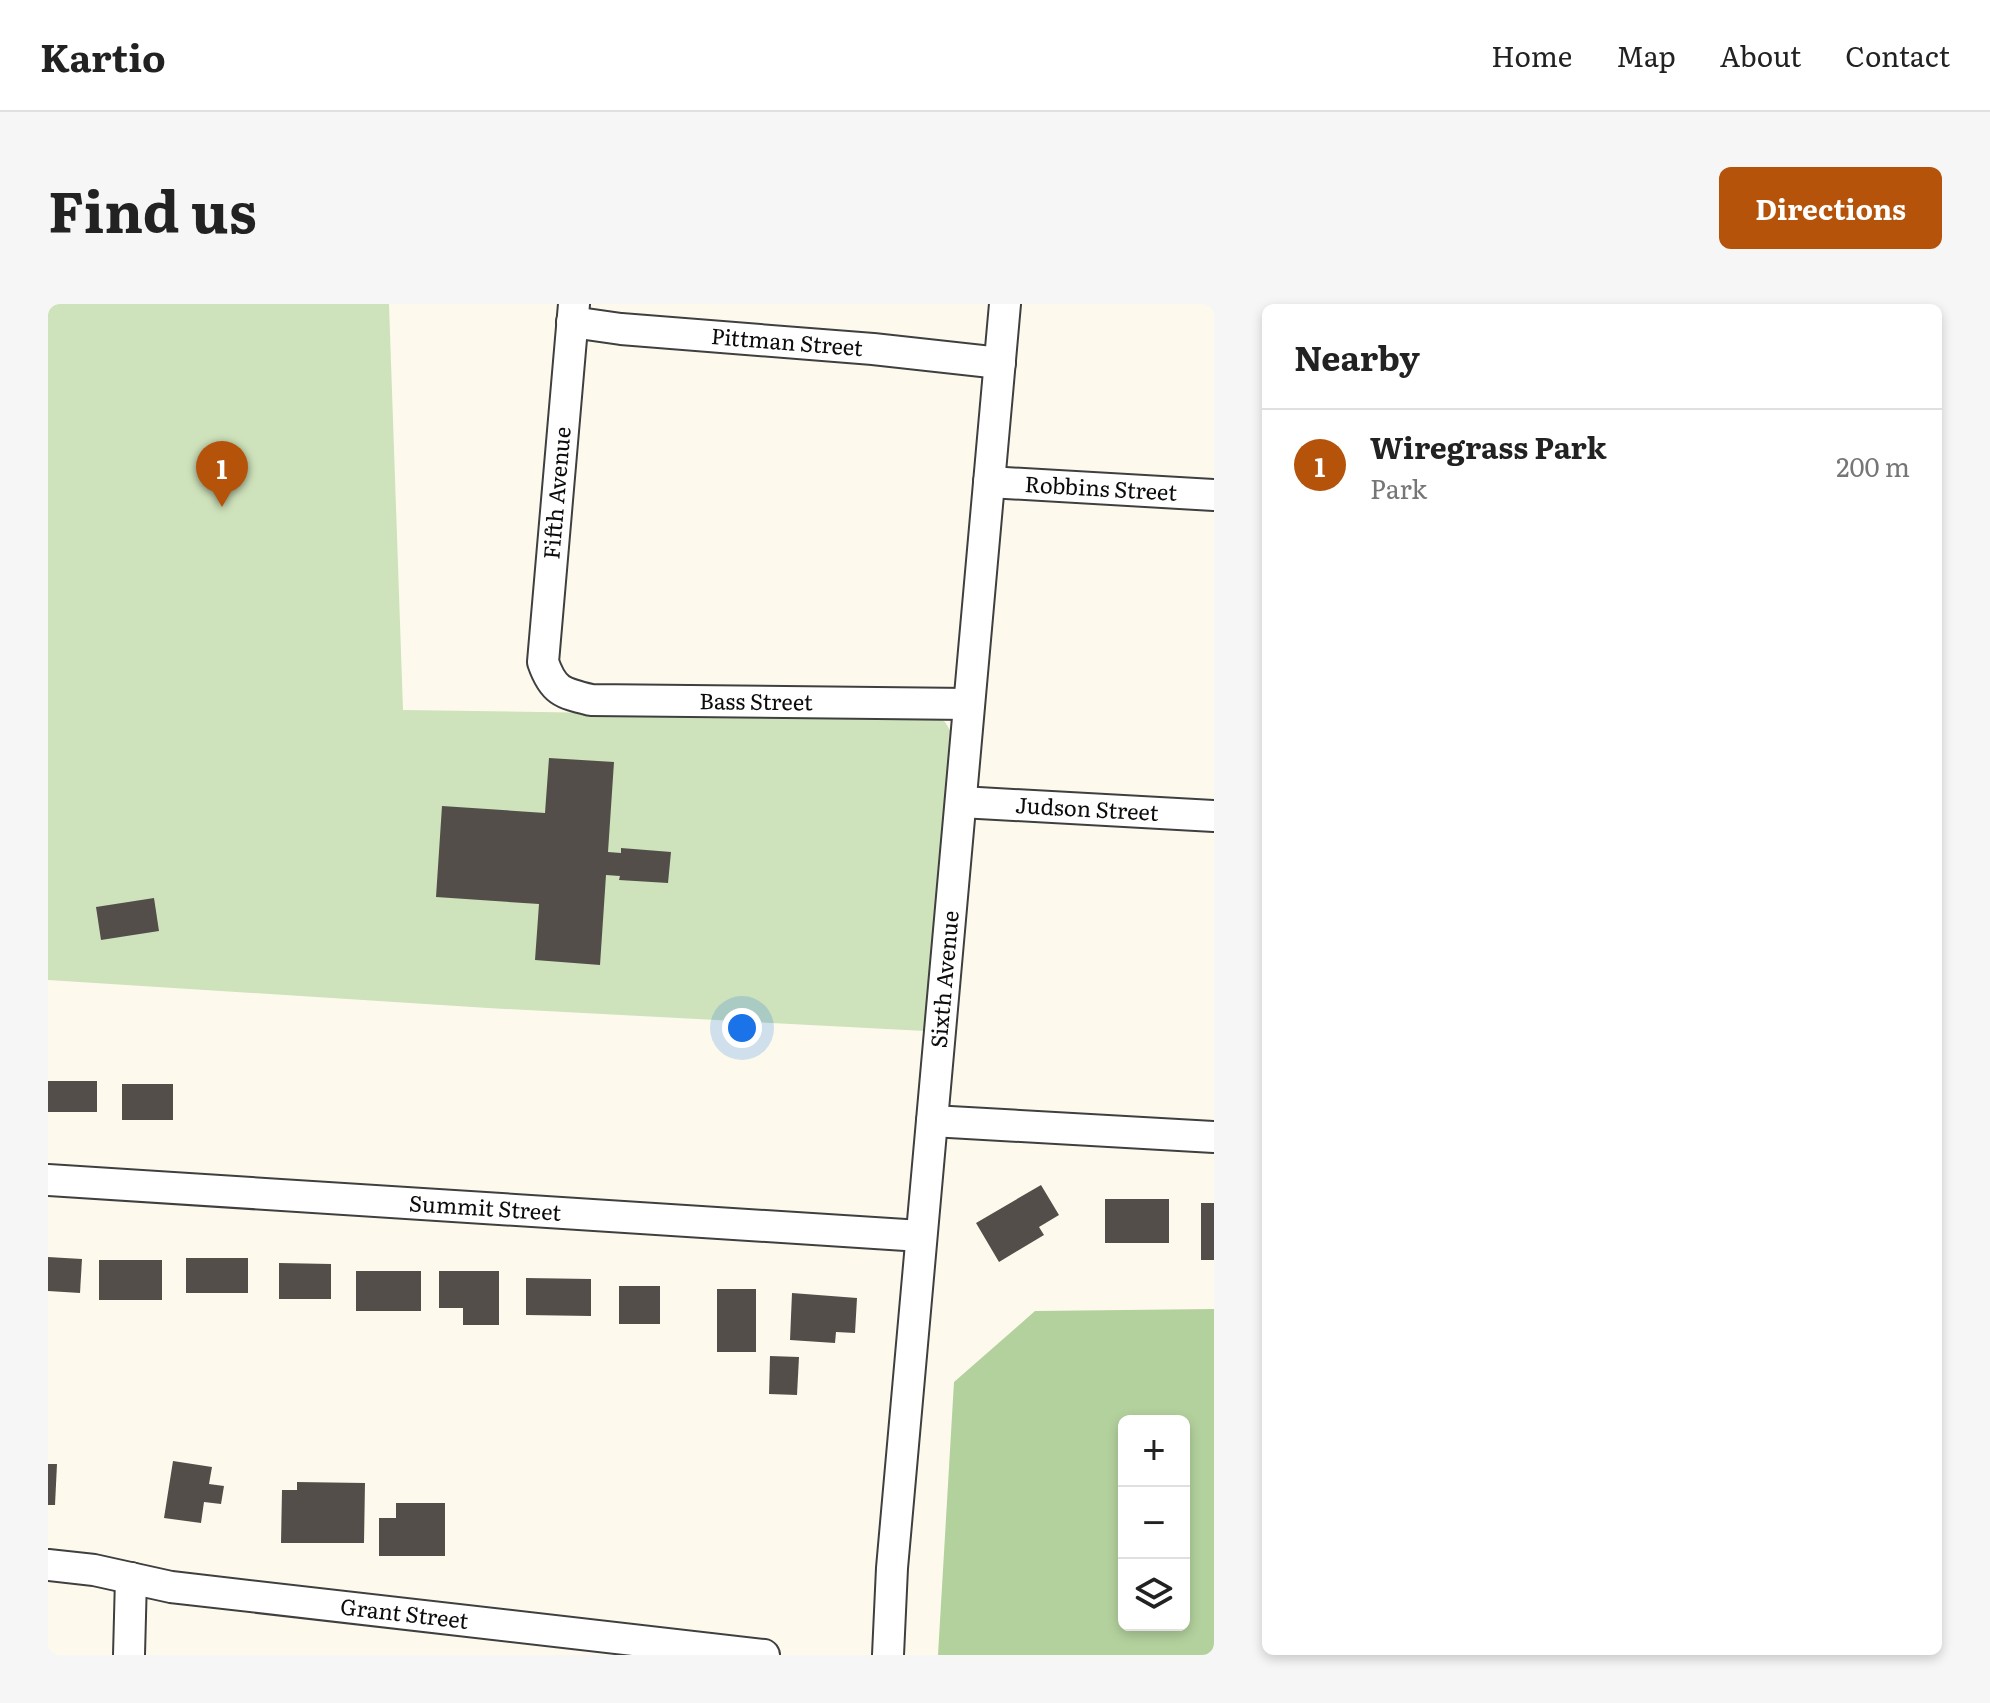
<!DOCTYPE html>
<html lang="en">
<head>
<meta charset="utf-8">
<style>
	:root { --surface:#fff; --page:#f6f6f6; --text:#222; --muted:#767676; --line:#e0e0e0; --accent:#b45309 }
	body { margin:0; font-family:Literata,serif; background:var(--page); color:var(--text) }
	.controls { position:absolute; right:24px; bottom:24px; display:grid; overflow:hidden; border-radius:12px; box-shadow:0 4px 12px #0003 }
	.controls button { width:72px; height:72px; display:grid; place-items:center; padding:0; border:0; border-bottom:2px solid var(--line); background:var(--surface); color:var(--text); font:40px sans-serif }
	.you { position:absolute; left:694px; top:724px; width:28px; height:28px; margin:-20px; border:6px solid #fff; border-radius:50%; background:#1a73e8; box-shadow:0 0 0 12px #1a73e833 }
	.badge { display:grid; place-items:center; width:52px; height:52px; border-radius:50%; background:var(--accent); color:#fff; font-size:26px; font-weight:700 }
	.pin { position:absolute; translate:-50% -66px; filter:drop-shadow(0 2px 4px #0008) }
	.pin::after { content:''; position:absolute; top:42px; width:28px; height:24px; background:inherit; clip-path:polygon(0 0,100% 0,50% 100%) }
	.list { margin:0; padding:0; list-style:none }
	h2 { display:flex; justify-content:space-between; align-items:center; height:104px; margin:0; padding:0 32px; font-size:34px }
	h2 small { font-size:26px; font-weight:400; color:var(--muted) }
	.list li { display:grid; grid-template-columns:52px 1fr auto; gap:24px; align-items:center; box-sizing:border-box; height:112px; padding:0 32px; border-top:2px solid var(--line) }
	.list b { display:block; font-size:30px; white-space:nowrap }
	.list p { margin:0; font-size:26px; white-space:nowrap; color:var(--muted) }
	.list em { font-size:26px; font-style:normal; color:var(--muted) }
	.icon { flex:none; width:44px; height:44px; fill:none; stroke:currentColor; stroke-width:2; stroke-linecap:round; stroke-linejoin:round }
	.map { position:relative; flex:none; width:1166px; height:1351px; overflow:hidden; border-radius:12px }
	header { display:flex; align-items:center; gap:48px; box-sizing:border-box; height:112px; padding:0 40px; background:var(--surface); border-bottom:2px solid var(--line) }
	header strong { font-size:38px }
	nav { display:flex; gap:44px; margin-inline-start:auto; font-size:28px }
	.intro { display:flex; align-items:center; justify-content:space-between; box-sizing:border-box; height:192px; padding:0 48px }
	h1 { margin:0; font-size:56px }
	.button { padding:20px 36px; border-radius:12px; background:var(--accent); color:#fff; font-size:28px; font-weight:700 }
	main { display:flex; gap:48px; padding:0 48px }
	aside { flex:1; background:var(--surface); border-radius:12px; box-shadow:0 4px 12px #0003 }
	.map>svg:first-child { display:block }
	.green { fill:#cee2bb }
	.forest { fill:#b3d19d; fill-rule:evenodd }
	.building { fill:#534e4a }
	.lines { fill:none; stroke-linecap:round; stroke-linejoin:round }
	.minor-casing { stroke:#3f3f3f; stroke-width:34 }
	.minor { stroke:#fff; stroke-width:30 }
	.labels { text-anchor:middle; stroke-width:8; stroke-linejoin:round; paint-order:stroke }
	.street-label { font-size:22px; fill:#0c0c0c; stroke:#fff }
</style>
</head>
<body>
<header>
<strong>Kartio</strong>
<nav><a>Home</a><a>Map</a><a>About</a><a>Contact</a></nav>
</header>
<div class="intro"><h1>Find us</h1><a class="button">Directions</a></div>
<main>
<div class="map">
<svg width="1166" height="1351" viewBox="0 0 1166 1351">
	<rect width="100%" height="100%" fill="#fdfaed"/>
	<!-- green -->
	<path class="green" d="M0 0H341L355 406 891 414 897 418 903 428 877 727 440 704 0 676Z"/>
	<!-- forest -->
	<path class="forest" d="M1166 1005V1351H890L906 1078 987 1007ZM1076 1117H1136V1321H1076Z"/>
	<!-- building -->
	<g class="building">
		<path d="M501 454 566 458 560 548 573 549V544L623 548 620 579 571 576 572 572 558 571 552 661 487 656 491 600 388 593 394 502 497 509Z"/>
		<path d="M106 594 111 627 53 636 48 603Z"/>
		<rect x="0" y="777" width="49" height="31"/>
		<rect x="74" y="780" width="51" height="36"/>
		<path d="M993 881 1011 911 991 923 996 931 951 958 928 919Z"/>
		<rect x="1057" y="895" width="64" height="44"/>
		<rect x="1153" y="899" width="13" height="57"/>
		<path d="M0 953 34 955 32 989 0 987Z"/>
		<rect x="138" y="954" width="62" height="35"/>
		<rect x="51" y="956" width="63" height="40"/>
		<path d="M231 959 283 960V995H231Z"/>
		<rect x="308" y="967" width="65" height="40"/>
		<path d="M391 967H451V1021H415V1004H391Z"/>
		<path d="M478 974 543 975V1012L478 1011Z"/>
		<rect x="571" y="982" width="41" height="38"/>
		<rect x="669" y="985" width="39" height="63"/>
		<path d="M744 989 809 994 807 1029 788 1028 787 1039 742 1036Z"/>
		<path d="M722 1052 751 1053 749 1091 721 1090Z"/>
		<path d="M125 1157 164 1163 161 1180 176 1182 173 1200 156 1198 153 1219 116 1214Z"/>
		<path d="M0 1160H9L7 1201H0Z"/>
		<path d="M249 1178 317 1179 316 1239H233L234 1186H249Z"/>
		<path d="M348 1199H397V1252H331V1214H348Z"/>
	</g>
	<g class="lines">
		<!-- minor casing -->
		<g class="minor-casing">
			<g id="minor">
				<path id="s1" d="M526 0 495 358C505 387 514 389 543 396L921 400"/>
				<path id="s2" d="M524 18 573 25 825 45 952 59"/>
				<path id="s3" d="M941 178 1166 191"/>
				<path id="s4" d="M913 498 1166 512"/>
				<path d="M884 817 1166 833"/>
				<path id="s5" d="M0 876 873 932"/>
				<path id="s6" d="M0 1261 46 1266 123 1283 716 1351"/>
				<path d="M81 1351 83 1274"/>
				<path id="s7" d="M840 1351 844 1264 957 0"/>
			</g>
		</g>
		<!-- minor -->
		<use href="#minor" class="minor"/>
	</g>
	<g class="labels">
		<!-- street labels -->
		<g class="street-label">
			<text dy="8" stroke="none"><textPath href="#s2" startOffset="216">Pittman Street</textPath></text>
			<text dy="8" stroke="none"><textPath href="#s3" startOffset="112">Robbins Street</textPath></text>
			<text transform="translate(509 189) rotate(-85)" y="8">Fifth Avenue</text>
			<text dy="8" stroke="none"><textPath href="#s1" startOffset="590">Bass Street</textPath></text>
			<text dy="8" stroke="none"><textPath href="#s4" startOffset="126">Judson Street</textPath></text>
			<text dy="8" stroke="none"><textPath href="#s7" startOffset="678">Sixth Avenue</textPath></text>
			<text dy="8" stroke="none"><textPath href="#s5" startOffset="438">Summit Street</textPath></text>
			<text dy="8" stroke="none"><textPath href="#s6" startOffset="360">Grant Street</textPath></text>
		</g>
	</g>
</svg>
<div class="controls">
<button>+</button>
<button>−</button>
<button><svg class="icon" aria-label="layers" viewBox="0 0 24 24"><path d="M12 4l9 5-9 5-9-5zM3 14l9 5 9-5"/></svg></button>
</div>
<div class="you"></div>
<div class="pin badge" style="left:174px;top:203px">1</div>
</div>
<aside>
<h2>Nearby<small></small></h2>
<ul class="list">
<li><span class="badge">1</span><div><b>Wiregrass Park</b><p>Park</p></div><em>200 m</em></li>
</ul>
</aside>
</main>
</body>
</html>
